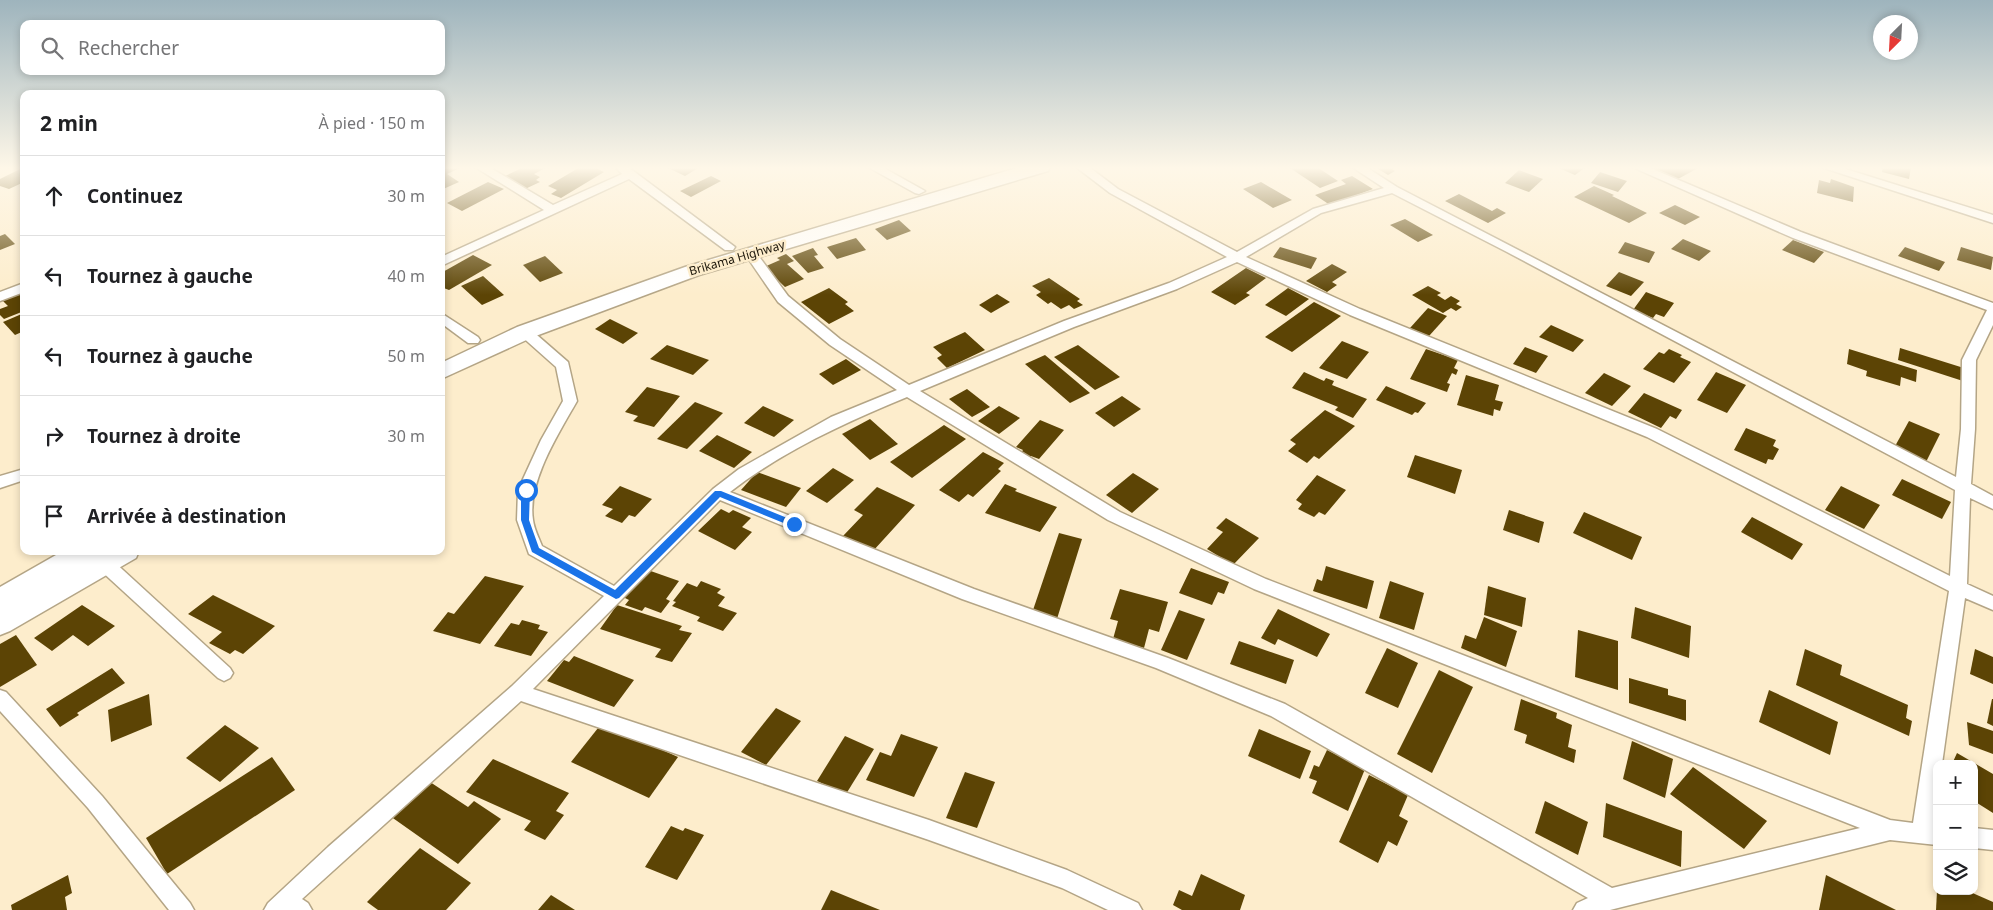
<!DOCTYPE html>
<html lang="fr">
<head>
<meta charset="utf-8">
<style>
	:root { --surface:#fff; --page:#f2f2f2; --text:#202124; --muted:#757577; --line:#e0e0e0 }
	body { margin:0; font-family:"Noto Sans",sans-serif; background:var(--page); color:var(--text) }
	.controls { position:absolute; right:15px; bottom:15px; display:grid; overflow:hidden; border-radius:10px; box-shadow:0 2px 8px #0003 }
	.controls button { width:45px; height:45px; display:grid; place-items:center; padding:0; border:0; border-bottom:1px solid var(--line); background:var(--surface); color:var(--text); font:25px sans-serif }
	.compass { position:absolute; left:1873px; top:15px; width:45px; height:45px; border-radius:50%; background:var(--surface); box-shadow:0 2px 8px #0003; rotate:204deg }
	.stop { position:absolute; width:15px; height:15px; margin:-11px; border:4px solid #1a73e8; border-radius:50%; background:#fff }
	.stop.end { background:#1a73e8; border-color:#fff; box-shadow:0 1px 5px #0008 }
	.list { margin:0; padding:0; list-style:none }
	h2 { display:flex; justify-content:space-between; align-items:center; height:65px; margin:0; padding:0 20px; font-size:21px }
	h2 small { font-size:16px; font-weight:400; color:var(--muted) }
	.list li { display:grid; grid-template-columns:32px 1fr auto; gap:15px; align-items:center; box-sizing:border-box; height:80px; padding:0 20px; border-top:1px solid var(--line) }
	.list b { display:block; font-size:19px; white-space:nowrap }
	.list em { font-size:16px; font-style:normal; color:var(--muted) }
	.icon { flex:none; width:28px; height:28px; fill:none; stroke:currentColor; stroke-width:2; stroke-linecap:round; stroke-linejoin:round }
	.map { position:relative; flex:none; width:1993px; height:910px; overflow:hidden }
	.search { position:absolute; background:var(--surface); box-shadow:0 2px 8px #0003; left:20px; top:20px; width:425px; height:55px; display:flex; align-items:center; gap:12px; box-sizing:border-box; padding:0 18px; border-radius:10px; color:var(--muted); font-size:19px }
	.panel { position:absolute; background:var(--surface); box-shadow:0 2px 8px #0003; left:20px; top:90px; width:425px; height:465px; border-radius:10px }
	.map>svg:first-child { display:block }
	.building { fill:#5c4405 }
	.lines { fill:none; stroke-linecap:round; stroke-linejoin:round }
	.minor-casing { stroke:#b4a586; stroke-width:3 }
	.trunk-casing { stroke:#b4a586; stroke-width:3 }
	.minor { fill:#fff; fill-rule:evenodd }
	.trunk { fill:#fff; fill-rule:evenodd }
	.route { fill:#1a73e8 }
	.labels { text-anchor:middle; stroke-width:5; stroke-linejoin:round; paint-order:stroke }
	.street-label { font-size:12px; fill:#1b1509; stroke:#fdedcc }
</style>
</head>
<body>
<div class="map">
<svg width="1993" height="910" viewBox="0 0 1993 910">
	<rect width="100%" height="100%" fill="#fdedcc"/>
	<!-- building -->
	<g class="building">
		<path d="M24 167V182L9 189 0 186V179Z"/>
		<path d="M441 167H462L447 174 459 182 441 190Z"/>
		<path d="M524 167H547L534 174 540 177 536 180 540 182 525 189 503 177Z"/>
		<path d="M580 167H594L604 172 561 198 551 194 557 190 548 186Z"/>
		<path d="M666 167H700L685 176Z"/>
		<path d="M1292 167H1317L1338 181 1320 188 1290 168Z"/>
		<path d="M1375 167H1397L1392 169 1395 171 1388 175Z"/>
		<path d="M1556 167H1586L1575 175Z"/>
		<path d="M1657 167H1700L1676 180 1653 169Z"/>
		<path d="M1883 167H1911L1909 179 1882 172Z"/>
		<path d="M1519 170 1543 179 1529 192 1505 183Z"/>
		<path d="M1600 172 1627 181 1618 192 1591 183Z"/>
		<path d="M711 176 721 181 691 197 680 191Z"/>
		<path d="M1352 176 1373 189 1330 205 1315 195 1346 184 1341 180Z"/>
		<path d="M1831 179 1854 187 1853 202 1817 193 1819 180 1830 183Z"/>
		<path d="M488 182 504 189 462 211 447 203Z"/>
		<path d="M1261 182 1292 200 1273 208 1243 189Z"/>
		<path d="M1594 186 1614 195 1612 196 1647 213 1629 223 1574 197Z"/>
		<path d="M1459 194 1492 211 1497 208 1506 213 1488 223 1445 201Z"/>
		<path d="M1675 205 1700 217 1685 225 1659 213Z"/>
		<path d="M1405 219 1433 235 1418 242 1390 225Z"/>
		<path d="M899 220 911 231 887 240 875 229Z"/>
		<path d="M5 234 15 244 0 250V236Z"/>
		<path d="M856 238 866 250 837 259 827 247Z"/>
		<path d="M1683 239 1711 251 1699 261 1671 249Z"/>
		<path d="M1793 240 1824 252 1814 263 1782 250Z"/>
		<path d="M1625 242 1655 252 1649 263 1618 253Z"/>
		<path d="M1280 247 1317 258 1311 269 1273 257Z"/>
		<path d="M1905 247 1945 262 1939 271 1898 256Z"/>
		<path d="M1961 247 1993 257 1991 270 1957 260Z"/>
		<path d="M813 248 818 255 814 256 824 268 808 273 792 256Z"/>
		<path d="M786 254 794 261 787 264 804 279 785 287 764 267 780 260 777 258Z"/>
		<path d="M473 255 492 265 449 290 441 287V273Z"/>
		<path d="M545 256 563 273 540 282 523 265Z"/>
		<path d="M1332 264 1347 272 1332 282 1337 285 1327 292 1306 281Z"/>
		<path d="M1246 268 1266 278 1246 293 1250 295 1235 305 1211 292Z"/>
		<path d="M1619 272 1644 282 1631 296 1606 286Z"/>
		<path d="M483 276 504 295 482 305 461 286Z"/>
		<path d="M1049 278 1080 299 1077 301 1083 305 1074 309 1069 305 1061 309 1051 302 1048 304 1036 295 1041 292 1032 286Z"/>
		<path d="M1428 286 1441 293 1437 295 1445 300 1451 296 1460 301 1456 304 1462 307 1456 311 1451 308 1443 313 1412 295Z"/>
		<path d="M829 288 848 302 845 304 854 311 829 324 801 302Z"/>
		<path d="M1288 288 1309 299 1286 316 1265 305Z"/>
		<path d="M24 292V311L4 319 0 315V309L8 306 3 301Z"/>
		<path d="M1646 292 1674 303 1664 317 1656 314 1653 318 1633 310Z"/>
		<path d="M997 294 1010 302 991 313 979 305Z"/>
		<path d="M1314 302 1341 316 1292 352 1265 337Z"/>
		<path d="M1428 308 1447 316 1429 336 1410 328Z"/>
		<path d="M24 313V331L15 335 3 322Z"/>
		<path d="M610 319 638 333 623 344 595 329Z"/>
		<path d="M1551 325 1584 340 1573 352 1539 337Z"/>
		<path d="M965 332 985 350 947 368 937 358 942 355 933 347Z"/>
		<path d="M1342 341 1369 352 1347 379 1319 368Z"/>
		<path d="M667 345 709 360 693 375 650 359Z"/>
		<path d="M1078 345 1120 377 1095 390 1054 357Z"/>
		<path d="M1525 347 1548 356 1536 373 1513 364Z"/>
		<path d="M1900 348 1967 369 1966 382 1898 360Z"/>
		<path d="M1426 349 1458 360 1454 368 1458 370 1456 375 1452 373 1447 383 1450 384 1447 392 1410 379Z"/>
		<path d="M1669 349 1682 355 1680 357 1691 362 1674 383 1643 369 1659 352 1664 354Z"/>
		<path d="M1849 349 1917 370 1916 382 1901 377 1900 386 1866 376 1867 371 1847 364Z"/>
		<path d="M1045 355 1090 393 1070 403 1025 364Z"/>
		<path d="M846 359 861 370 833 385 819 374Z"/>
		<path d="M1304 372 1324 381 1326 378 1334 381 1332 385 1367 399 1353 418 1335 410 1338 407 1292 388Z"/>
		<path d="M1716 372 1746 385 1727 413 1697 400Z"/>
		<path d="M1604 373 1631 386 1612 406 1585 393Z"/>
		<path d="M1466 375 1499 385 1495 400 1503 402 1500 411 1494 409 1493 416 1457 405Z"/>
		<path d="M1386 386 1426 403 1418 413 1415 412 1412 415 1376 400Z"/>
		<path d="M647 387 680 396 654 427 633 421 638 416 625 412Z"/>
		<path d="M967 389 990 407 972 417 949 399Z"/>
		<path d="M1644 393 1682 410 1676 419 1670 416 1661 428 1628 412Z"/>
		<path d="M1122 396 1141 409 1114 427 1095 413Z"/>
		<path d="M695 402 723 413 687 449 657 439Z"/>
		<path d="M763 406 794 420 774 437 744 423Z"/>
		<path d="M999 406 1020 418 999 434 978 421Z"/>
		<path d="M1325 410 1355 426 1319 459 1314 456 1307 463 1288 451 1296 444 1290 440Z"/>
		<path d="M870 419 898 444 870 460 842 434Z"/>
		<path d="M1040 420 1064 430 1039 459 1031 456 1029 458 1020 454 1023 450 1016 447Z"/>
		<path d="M1909 421 1940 434 1926 462 1894 448Z"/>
		<path d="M944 425 966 439 912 478 890 462Z"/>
		<path d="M1746 428 1776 440 1773 446 1779 449 1773 460 1768 459 1766 464 1734 450Z"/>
		<path d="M717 435 752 452 734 468 699 451Z"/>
		<path d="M983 452 1004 463 998 469 1001 471 973 497 968 494 959 502 939 490Z"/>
		<path d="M1415 455 1462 470 1455 494 1407 477Z"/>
		<path d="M833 468 854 480 827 503 806 491Z"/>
		<path d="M757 472 801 488 786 507 741 490Z"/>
		<path d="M1133 473 1159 489 1132 513 1106 495Z"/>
		<path d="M1317 475 1346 490 1325 515 1319 512 1314 517 1298 509 1302 504 1296 500Z"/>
		<path d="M1902 479 1951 502 1942 519 1892 495Z"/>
		<path d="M1005 484 1017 489 1015 491 1057 507 1040 532 985 513Z"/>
		<path d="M620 486 652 499 635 517 629 515 622 523 605 516 613 509 602 505Z"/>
		<path d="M1841 486 1880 505 1864 529 1825 510Z"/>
		<path d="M877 487 915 505 873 551 843 536 863 515 854 510Z"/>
		<path d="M721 509 729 513 733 510 751 518 742 527 752 532 735 550 698 531Z"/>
		<path d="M1509 510 1544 522 1539 543 1503 530Z"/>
		<path d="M1584 512 1642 537 1632 560 1573 533Z"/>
		<path d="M1752 517 1803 544 1792 560 1741 532Z"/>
		<path d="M1226 518 1259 538 1233 565 1207 549 1223 532 1216 528Z"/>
		<path d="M1059 533 1082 539 1056 622 1031 616Z"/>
		<path d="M1326 566 1374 581 1367 609 1313 591 1317 579 1322 581Z"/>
		<path d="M1191 568 1229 582 1224 594 1218 592 1212 605 1179 593Z"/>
		<path d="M645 569 679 581 666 599 670 601 661 613 645 607 642 611 625 605 629 600 623 597Z"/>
		<path d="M485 576 524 586 480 644 433 631 448 612 454 614Z"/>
		<path d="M701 581 721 589 717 593 725 597 718 606 737 613 723 631 697 621 700 617 672 606 676 602 673 601 687 583 697 587Z"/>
		<path d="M1390 581 1424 593 1414 630 1379 618Z"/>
		<path d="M1488 586 1526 598 1522 627 1484 615Z"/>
		<path d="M1120 589 1168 602 1159 632 1149 629 1144 648 1113 639 1118 621 1110 619Z"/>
		<path d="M213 595 275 626 243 654 235 650 230 654 209 643 222 632 188 614Z"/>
		<path d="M82 605 115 626 88 646 73 635 52 651 34 638Z"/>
		<path d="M617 605 682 626 679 630 692 633 672 662 655 657 661 649 600 629Z"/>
		<path d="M1635 607 1691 626 1689 658 1631 638Z"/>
		<path d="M1278 609 1330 634 1317 657 1278 639 1275 645 1261 638Z"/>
		<path d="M1179 610 1205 619 1187 660 1161 650Z"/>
		<path d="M1484 617 1517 631 1506 667 1461 648 1465 635 1476 639Z"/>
		<path d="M522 620 540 625 538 629 548 632 531 656 494 646 511 623 519 625Z"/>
		<path d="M1578 630 1618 641V690L1575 677Z"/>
		<path d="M16 635 37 665 0 687V644Z"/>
		<path d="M1239 641 1294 660 1286 684 1230 664Z"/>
		<path d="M1387 648 1418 663 1398 708 1365 693Z"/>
		<path d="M1805 649 1842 665 1840 675 1908 705 1906 718 1912 721 1909 736 1796 685Z"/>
		<path d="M1975 649 1993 657V684L1970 674Z"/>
		<path d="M574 656 634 680 614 707 547 681 564 660 569 662Z"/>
		<path d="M112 668 125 683 77 713 79 715 60 727 46 709Z"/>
		<path d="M1439 670 1473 687 1432 773 1397 754Z"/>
		<path d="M1629 678 1668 689V695L1686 700V721L1629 703Z"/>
		<path d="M1769 690 1838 722 1830 755 1759 722Z"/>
		<path d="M149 694 152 725 111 742 108 710Z"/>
		<path d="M1521 699 1557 713 1556 718 1572 725 1568 747 1576 750 1574 763 1525 743 1527 735 1514 730Z"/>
		<path d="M1992 699H1993V726L1987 723Z"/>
		<path d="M776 708 801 721 766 765 741 752Z"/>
		<path d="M1967 722 1993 731V754L1969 745Z"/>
		<path d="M602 723 678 757 649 798 571 762Z"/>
		<path d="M225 725 259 748 220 782 186 758Z"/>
		<path d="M1259 729 1311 751 1300 779 1248 756Z"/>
		<path d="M901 734 938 747 914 797 866 780 880 752 891 756Z"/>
		<path d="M845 736 874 749 846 794 817 781Z"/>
		<path d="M1632 741 1673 759 1665 798 1623 779Z"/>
		<path d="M1327 750 1365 769 1348 811 1312 793 1317 781 1309 778 1314 765 1319 767Z"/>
		<path d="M1957 753 1993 774V813L1974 801V764H1952Z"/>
		<path d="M272 757 295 790 167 874 146 838Z"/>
		<path d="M493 759 569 793 556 811 564 815 545 840 524 830 531 821 466 792Z"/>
		<path d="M1693 767 1767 821 1744 849 1670 794Z"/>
		<path d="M965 772 995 782 977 828 946 818Z"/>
		<path d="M1369 775 1408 795 1399 816 1408 821 1397 846 1388 841 1378 863 1339 842Z"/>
		<path d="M427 780 468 807 474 801 501 819 458 864 390 816Z"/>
		<path d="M1545 801 1588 822 1578 855 1535 833Z"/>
		<path d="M1606 803 1682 831 1681 867 1603 837Z"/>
		<path d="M671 826 683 831 685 828 704 835 677 880 645 867Z"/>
		<path d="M420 848 471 883 446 910H378L367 902Z"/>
		<path d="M1201 874 1245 895 1240 910H1182L1173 905 1179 890 1192 896Z"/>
		<path d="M68 875 72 893 65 897 67 910H12L11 905Z"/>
		<path d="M1826 875 1896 910H1819Z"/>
		<path d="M831 890 880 910H821Z"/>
		<path d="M1937 891H1968L1993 902V910H1936Z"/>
		<path d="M551 895 575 910H538Z"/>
	</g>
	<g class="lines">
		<!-- minor casing -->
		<g class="minor-casing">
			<g id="minor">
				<path d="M475 167H489L553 205 622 174 615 167H628L735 247 733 250H725L629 179 441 266V257L544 210Z"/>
				<path d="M868 167H882L925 191 919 194 915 193Z"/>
				<path d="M1076 167H1089L1118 189 1237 252 1313 209 1384 188 1352 167H1366L1397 187 1956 477 1961 429 1962 360 1987 310 1793 238 1632 167H1648L1801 232 1993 303V325L1976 360 1975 429 1971 484 1993 496V509L1970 498 1967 584 1993 596V610L1965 598 1942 764H1937V800L1933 825H1937V845L1890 840 1610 910H1573L1577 903 1588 898 1271 716 1156 668 962 599 720 500 533 689 929 820 1067 870 1138 903 1142 910H1108L1062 888 929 840 521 701 302 899 308 903 312 910H264L268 903 328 847 512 686 604 596 529 554 517 520 518 490 541 440 563 401 556 367 520 335 518 332 520 329H530L568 362 577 401C559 433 527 482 533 520 534 529 539 538 542 546L614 586 713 489 739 469 831 417 897 390 830 345 778 302 745 254 747 251H755L788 296 840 339 909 385 1064 321 1169 283 1227 257 1110 193ZM1392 193 1507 252 1955 490 1950 576 1657 429 1360 309 1246 257 1321 213ZM1237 262 1350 315 1647 437 1949 591 1913 823 1890 820 1266 579 1120 512 920 391 1074 327 1177 289ZM907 397 1108 520 1254 589 1860 828 1612 888 1285 704 1168 658 974 589 730 492C783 451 846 422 907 397Z"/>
				<path d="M1821 167H1839L1993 215V223Z"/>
				<path d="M24 283V292L0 301V292Z"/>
				<path d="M441 313 478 337 480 340 478 343H468L441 323Z"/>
				<path d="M24 469V480L0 488V476Z"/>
				<path d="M105 558 111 559 230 668 233 673 230 678 224 681 218 678 99 569 97 564 99 559Z"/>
				<path d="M0 690 6 692 102 796 190 903 194 910H169L88 808 0 711Z"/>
				<path d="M1974 828 1993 830V850L1974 848Z"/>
			</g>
		</g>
		<!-- trunk casing -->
		<g class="trunk-casing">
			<g id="trunk">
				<path d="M1020 167H1050L1048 171 699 275 533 337 441 379V363L517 327 685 267Z"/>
				<path d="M63 551H99L98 554 103 551H139L136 558 10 631 0 635V587Z"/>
			</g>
		</g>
		<!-- minor -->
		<use href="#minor" class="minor"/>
		<!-- trunk -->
		<use href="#trunk" class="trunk"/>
	</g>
	<!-- sky -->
	<linearGradient id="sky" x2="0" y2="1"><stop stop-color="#9eb4bd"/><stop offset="0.57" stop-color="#fef7e8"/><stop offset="1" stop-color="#fef7e8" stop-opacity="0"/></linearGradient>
	<rect width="1993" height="295" fill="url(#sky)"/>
	<!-- route -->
	<path class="route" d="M526 487 530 490 529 520 539 548 615 590 715 491H721L797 522 798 524 797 526H791L720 497 619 598 616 599 532 552 521 520V490Z"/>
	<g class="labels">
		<!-- street labels -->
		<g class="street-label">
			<text transform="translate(737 258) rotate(-16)" y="4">Brikama Highway</text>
		</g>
	</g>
</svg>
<div class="controls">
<button>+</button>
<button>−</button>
<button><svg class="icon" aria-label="layers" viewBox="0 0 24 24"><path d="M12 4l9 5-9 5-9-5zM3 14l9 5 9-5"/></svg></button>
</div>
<svg class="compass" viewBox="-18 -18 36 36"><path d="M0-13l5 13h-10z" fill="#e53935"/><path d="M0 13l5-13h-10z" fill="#757577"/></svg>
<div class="stop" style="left:526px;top:490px"></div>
<div class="stop end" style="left:794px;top:524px"></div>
<div class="search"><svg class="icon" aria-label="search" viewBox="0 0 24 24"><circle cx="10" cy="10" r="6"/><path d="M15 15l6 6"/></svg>Rechercher</div>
<section class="panel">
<h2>2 min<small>À pied · 150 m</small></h2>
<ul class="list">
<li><svg class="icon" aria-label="ahead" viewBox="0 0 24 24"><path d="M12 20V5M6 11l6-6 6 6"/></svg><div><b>Continuez</b></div><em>30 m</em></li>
<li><svg class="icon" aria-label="left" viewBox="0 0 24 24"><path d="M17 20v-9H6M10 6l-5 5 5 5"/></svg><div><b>Tournez à gauche</b></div><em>40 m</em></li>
<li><svg class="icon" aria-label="left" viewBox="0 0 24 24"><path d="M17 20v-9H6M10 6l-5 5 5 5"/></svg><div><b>Tournez à gauche</b></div><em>50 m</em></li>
<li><svg class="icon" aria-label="right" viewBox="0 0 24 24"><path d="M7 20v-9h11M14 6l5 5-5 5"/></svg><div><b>Tournez à droite</b></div><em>30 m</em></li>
<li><svg class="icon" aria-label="arrive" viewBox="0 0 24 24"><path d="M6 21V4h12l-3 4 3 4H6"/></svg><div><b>Arrivée à destination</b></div></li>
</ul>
</section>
</div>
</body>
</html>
